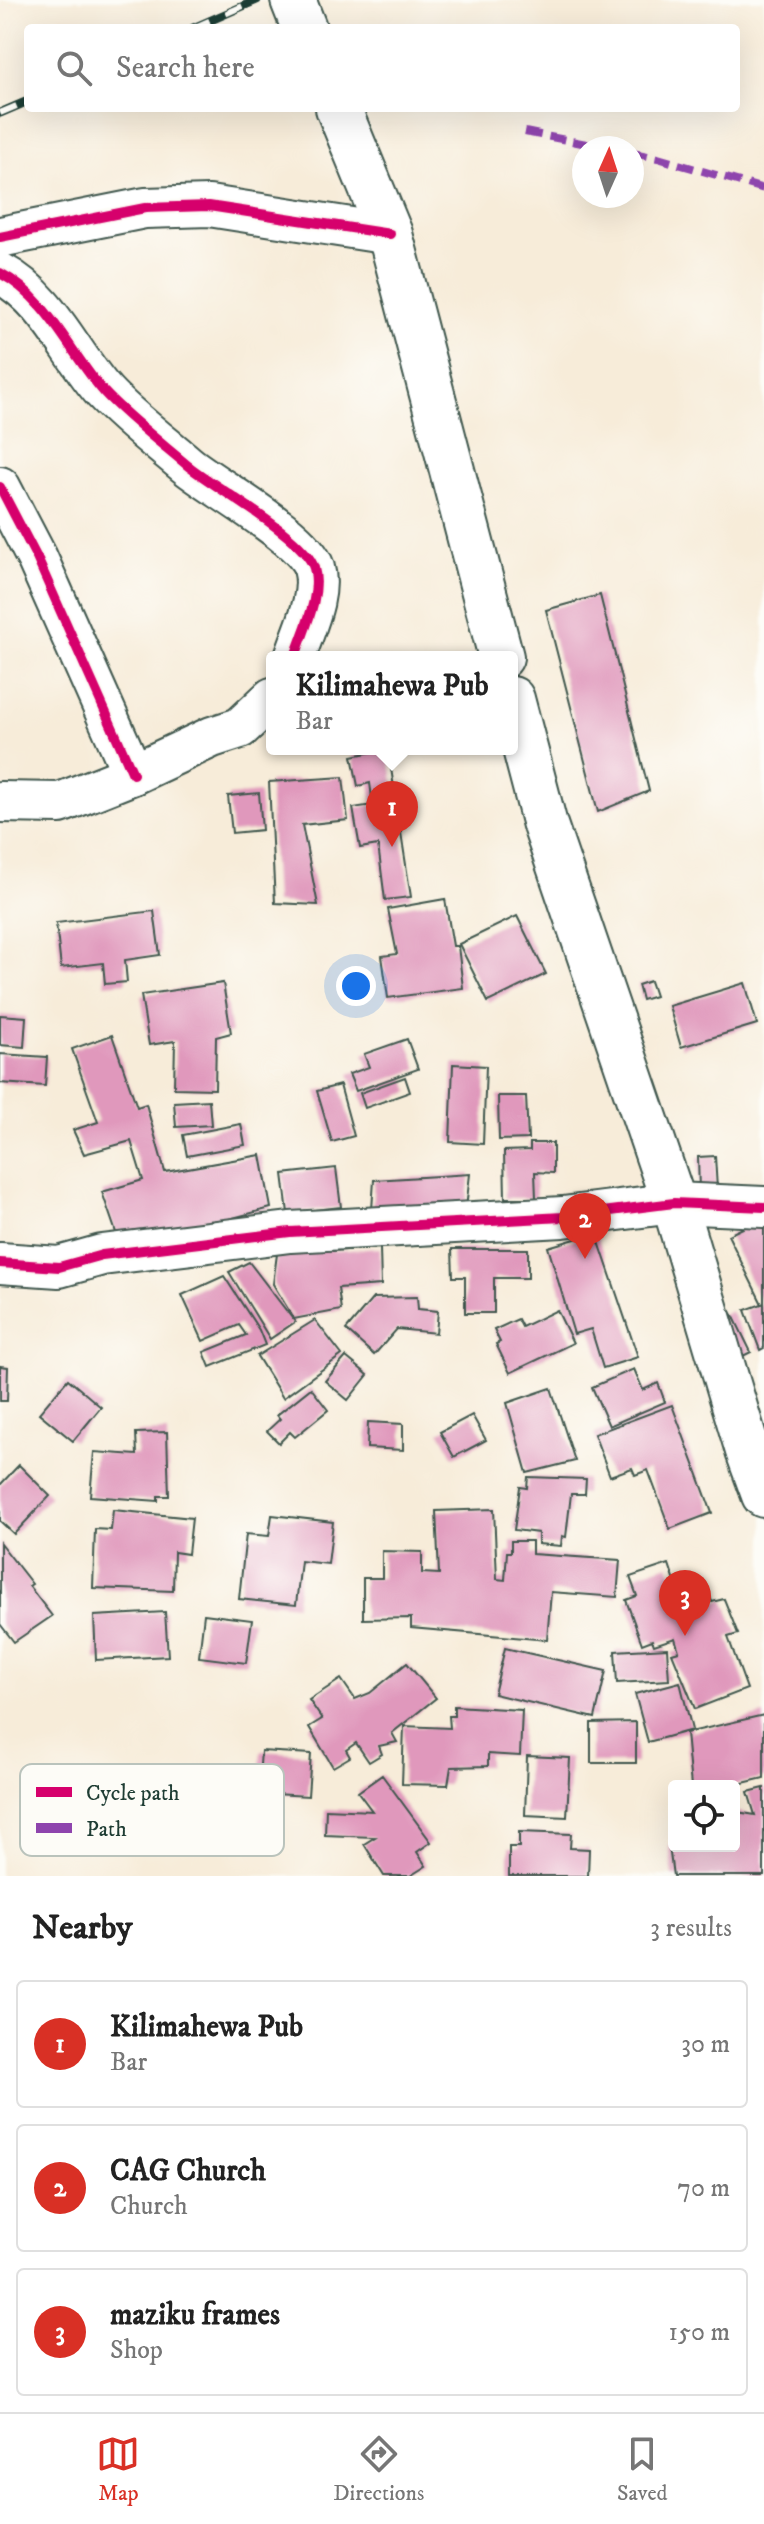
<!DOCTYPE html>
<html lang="en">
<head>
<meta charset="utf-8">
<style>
	:root { --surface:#fff; --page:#f2f2f2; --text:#222; --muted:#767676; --line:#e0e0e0; --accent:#d93025 }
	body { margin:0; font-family:"IM FELL DW Pica",serif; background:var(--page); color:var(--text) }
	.controls { position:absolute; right:24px; bottom:24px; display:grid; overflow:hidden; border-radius:8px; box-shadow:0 8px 32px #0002 }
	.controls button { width:72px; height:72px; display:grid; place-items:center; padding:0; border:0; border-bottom:2px solid var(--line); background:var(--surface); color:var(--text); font:40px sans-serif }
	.compass { position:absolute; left:572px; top:136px; width:72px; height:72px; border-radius:50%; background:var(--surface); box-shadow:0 8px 32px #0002; rotate:3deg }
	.you { position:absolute; left:356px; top:986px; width:28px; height:28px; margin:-20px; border:6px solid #fff; border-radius:50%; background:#1a73e8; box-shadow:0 0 0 12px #1a73e833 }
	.badge { display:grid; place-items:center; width:52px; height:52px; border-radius:50%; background:var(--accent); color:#fff; font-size:26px; font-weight:700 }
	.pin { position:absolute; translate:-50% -66px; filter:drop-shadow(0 2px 4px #0008) }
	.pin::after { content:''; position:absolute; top:42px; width:28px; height:24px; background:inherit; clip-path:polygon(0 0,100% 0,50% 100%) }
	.popup { position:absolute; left:266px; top:651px; width:252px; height:104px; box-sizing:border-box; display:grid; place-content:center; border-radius:8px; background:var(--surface); filter:drop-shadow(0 2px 6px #0005); font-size:26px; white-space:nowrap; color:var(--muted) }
	.popup b { font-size:30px; color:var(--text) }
	.popup::after { content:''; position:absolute; left:50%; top:100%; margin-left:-16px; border:16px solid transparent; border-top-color:var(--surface) }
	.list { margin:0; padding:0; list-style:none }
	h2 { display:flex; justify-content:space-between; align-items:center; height:104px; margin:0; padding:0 32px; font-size:34px }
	h2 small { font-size:26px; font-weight:400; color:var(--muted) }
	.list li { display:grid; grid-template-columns:52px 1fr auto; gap:24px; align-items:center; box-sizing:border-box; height:128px; margin:0 16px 16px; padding:0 16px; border:2px solid var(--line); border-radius:8px }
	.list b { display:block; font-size:30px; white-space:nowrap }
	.list p { margin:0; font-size:26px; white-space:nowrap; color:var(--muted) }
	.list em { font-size:26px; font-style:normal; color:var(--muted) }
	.icon { flex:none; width:44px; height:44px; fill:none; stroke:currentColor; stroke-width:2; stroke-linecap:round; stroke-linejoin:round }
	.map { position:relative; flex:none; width:764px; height:1876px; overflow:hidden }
	.search { position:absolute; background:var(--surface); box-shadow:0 8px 32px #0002; left:24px; right:24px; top:24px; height:88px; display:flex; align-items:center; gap:20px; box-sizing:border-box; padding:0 28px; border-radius:8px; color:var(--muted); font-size:30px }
	.sheet { height:536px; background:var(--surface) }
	nav { display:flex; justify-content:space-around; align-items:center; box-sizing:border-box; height:112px; border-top:2px solid var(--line); background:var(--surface); font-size:22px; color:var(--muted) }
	nav a { display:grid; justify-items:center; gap:4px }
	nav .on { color:var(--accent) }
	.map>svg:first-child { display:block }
	.building { fill:#e098bc }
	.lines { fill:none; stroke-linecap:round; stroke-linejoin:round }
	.minor-casing { stroke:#3f574d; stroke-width:44 }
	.major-casing { stroke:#3f574d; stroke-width:48 }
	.minor { stroke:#fff; stroke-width:40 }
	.major { stroke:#fff; stroke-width:44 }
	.rail-casing { stroke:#1f3d34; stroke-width:9 }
	.rail { stroke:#fdfcf7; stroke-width:6; stroke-dasharray:18; stroke-linecap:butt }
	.quiet { stroke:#8e44ad; stroke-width:8; stroke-dasharray:16 8; stroke-linecap:butt }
	.cycleway-casing { stroke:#fdfcf7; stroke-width:15 }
	.cycleway { stroke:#d6006c; stroke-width:10 }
	.key { fill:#fdfcf7; stroke:#bac3bc; stroke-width:2 }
	.key-label { font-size:22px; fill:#1f3d34 }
</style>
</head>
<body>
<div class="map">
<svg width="764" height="1876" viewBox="0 0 764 1876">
	<rect width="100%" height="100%" fill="#fdfcf7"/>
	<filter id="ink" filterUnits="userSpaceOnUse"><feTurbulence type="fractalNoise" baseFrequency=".0125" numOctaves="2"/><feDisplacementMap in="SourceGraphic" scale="16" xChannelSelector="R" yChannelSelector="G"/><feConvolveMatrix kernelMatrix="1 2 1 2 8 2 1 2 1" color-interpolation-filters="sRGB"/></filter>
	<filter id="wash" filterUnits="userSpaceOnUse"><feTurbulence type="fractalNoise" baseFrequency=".006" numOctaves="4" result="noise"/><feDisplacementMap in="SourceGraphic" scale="32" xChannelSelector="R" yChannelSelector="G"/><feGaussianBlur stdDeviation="1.8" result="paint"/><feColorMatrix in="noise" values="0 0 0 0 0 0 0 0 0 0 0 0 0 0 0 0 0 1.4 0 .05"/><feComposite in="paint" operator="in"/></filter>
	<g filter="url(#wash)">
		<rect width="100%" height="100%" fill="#f7ecd9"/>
		<g id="blocks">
			<!-- building -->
			<g class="building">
				<path d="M600 595 649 791 598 812 546 610Z"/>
				<path d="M388 749 411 897 385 900 378 845 360 848 353 808 373 805 370 783 358 786 352 756Z"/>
				<path d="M343 777 348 820 302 825 318 905 275 903 269 782Z"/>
				<path d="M259 793 262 830 232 833 228 796Z"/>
				<path d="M445 899 453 946H458L463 988 388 998 382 956 397 954 388 909Z"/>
				<path d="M154 911 160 955 125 960 127 982 105 984 103 963 61 968 56 923Z"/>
				<path d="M517 916 546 974 488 1002 459 944Z"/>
				<path d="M650 981 655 996 642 1000 638 985Z"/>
				<path d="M223 983 231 1033 216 1037 215 1089 174 1088 175 1041 149 1045 141 995Z"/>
				<path d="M745 983 757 1024 681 1047 669 1006Z"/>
				<path d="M0 1015 26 1017 24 1047 0 1045Z"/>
				<path d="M112 1035 137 1107 146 1104 165 1172 261 1155 271 1208 121 1247 102 1192 143 1180 131 1141 84 1154 73 1130 98 1122 72 1049Z"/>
				<path d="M407 1039 418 1069 356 1091 349 1074 369 1067 364 1054Z"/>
				<path d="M0 1054 47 1057 45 1086 0 1083Z"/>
				<path d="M453 1064 486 1066 483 1144 450 1142Z"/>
				<path d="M405 1077 410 1092 365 1108 360 1093Z"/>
				<path d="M340 1085 354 1136 332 1142 317 1091Z"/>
				<path d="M498 1096H526L528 1139 499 1140Z"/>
				<path d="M209 1100 211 1125 176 1127 174 1102Z"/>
				<path d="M241 1124 245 1145 187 1156 183 1135Z"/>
				<path d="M530 1143H553V1173L535 1172 536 1198H505L504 1151 530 1150Z"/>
				<path d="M715 1156 717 1189 699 1190 698 1157Z"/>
				<path d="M336 1168 341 1207 288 1213 283 1174Z"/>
				<path d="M470 1174 466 1208 372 1210 374 1180Z"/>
				<path d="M764 1218V1348L760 1350 745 1310 762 1304 728 1235Z"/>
				<path d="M596 1233 638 1357 603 1368 591 1329 574 1334 548 1247Z"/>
				<path d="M333 1247V1251L380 1248 381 1285 338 1288 341 1310 294 1319 273 1284 277 1254Z"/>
				<path d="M452 1249H528V1278H494V1313H465V1277H453Z"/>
				<path d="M249 1262 295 1322 270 1339 229 1272Z"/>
				<path d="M224 1276 259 1330 265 1345 210 1367 204 1352 246 1335 239 1325 203 1341 182 1295Z"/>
				<path d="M417 1297 418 1309 438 1311 436 1333 397 1329 374 1355 346 1330 373 1298Z"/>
				<path d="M557 1310 573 1343 510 1373 496 1344 500 1342 494 1330 518 1319 522 1327Z"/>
				<path d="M731 1311 751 1352 741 1357 720 1316Z"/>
				<path d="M315 1320 342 1355 283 1398 257 1356Z"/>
				<path d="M346 1357 368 1375 348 1400 325 1381Z"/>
				<path d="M0 1366 8 1367 7 1401H0Z"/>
				<path d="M634 1369 643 1390 658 1383 665 1402 609 1426 592 1387Z"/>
				<path d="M68 1379 101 1407 73 1441 39 1413Z"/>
				<path d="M311 1388 328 1410 295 1437 290 1432 279 1443 267 1431 280 1419 277 1415Z"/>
				<path d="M551 1388 575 1461 527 1473 507 1403Z"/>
				<path d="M672 1405 712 1513 670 1529 648 1470 635 1475 632 1468 610 1476 594 1434Z"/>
				<path d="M472 1415 486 1440 454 1457 440 1432Z"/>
				<path d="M368 1422 403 1424V1450L367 1448Z"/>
				<path d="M167 1432 169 1496H158V1501L90 1496 94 1452 137 1455 136 1433Z"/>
				<path d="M19 1465 50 1496 14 1534 0 1521V1485Z"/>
				<path d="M528 1477 586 1479 585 1494H571L566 1537 562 1536 561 1546 538 1544V1533L514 1530 520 1487 527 1488Z"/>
				<path d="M494 1509 497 1579 505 1580 507 1552H511V1541H532V1554L620 1560 617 1597 551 1592 547 1640 411 1628V1618L363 1619V1578H382V1551L422 1552V1573L439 1574 436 1511Z"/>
				<path d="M113 1510 192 1518 188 1554 174 1552 173 1591 93 1588 95 1529 111 1530Z"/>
				<path d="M272 1515 333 1522 328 1564 301 1561 296 1605 239 1599 246 1534 269 1536Z"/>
				<path d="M0 1543 32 1584 29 1586 52 1616 14 1642 0 1624Z"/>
				<path d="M669 1564 678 1591 705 1582 712 1602 724 1599 738 1634 728 1637 747 1689 695 1709 672 1653 679 1651 675 1638 654 1645 652 1640 642 1644 626 1600 637 1596 630 1577Z"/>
				<path d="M165 1612 168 1656 96 1660 94 1616Z"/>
				<path d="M204 1614 252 1620 246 1663 199 1657Z"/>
				<path d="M505 1648 606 1671 595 1718 494 1694Z"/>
				<path d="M667 1648 669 1680 617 1683 615 1651Z"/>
				<path d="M407 1663 436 1698 392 1733 397 1742 379 1746 382 1754 369 1762 356 1743 346 1750 350 1757 333 1767 309 1727 322 1719 309 1700 341 1679 355 1699 370 1693Z"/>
				<path d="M680 1682 692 1730 648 1742 635 1694Z"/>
				<path d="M454 1706 522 1710 520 1756 488 1754V1766L451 1767 448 1785 402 1784 404 1726 450 1728 449 1716H454Z"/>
				<path d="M764 1715V1778L730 1786H691L686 1733Z"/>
				<path d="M636 1722V1763H591V1723Z"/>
				<path d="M261 1751 311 1754 308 1796 258 1793Z"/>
				<path d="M527 1756 570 1758 567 1817 525 1815Z"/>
				<path d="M382 1775 431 1842 417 1852 426 1866 410 1876H384L364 1844 375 1837 325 1835 326 1809 372 1811 358 1792Z"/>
				<path d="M764 1788V1876H673L669 1846H734L737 1812 755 1815 748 1792Z"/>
				<path d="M519 1832 571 1834 570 1848 589 1849 588 1876H509V1847H519Z"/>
			</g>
		</g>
	</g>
	<g filter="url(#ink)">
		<use href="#blocks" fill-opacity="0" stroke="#3f574d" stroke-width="2"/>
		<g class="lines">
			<!-- minor casing -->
			<g class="minor-casing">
				<g id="minor">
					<path d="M0 237 145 208 209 206 390 234"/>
					<path d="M0 273C49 299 69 352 104 392 126 416 161 443 187 465 215 488 305 537 314 568 322 596 303 631 295 657"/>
					<path d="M0 487 37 558 133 774"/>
					<path d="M0 802 60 803 133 774 212 737 240 728 272 698"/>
					<path d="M0 1263 59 1267 102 1255 290 1232 563 1217 674 1203 764 1207"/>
				</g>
			</g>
			<!-- major casing -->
			<g class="major-casing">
				<g id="major">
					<path d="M293 0 304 28"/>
					<path d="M338 108 390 234 501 657"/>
					<path d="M512 699 545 825 674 1203 748 1451 764 1495"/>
				</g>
			</g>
			<!-- minor -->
			<use href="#minor" class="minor"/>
			<!-- major -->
			<use href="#major" class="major"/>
			<!-- rail casing -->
			<g class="rail-casing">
				<g id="rail">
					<path d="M193 28 257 0"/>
					<path d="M0 113 28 101"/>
				</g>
			</g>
			<!-- rail -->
			<use href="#rail" class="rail"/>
			<!-- quiet -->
			<g class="quiet">
				<path d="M525 132 607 148"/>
				<path d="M632 153 658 158 764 189"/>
			</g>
			<!-- cycleway casing -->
			<g class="cycleway-casing">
				<g id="cycleway">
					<path d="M0 237 145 208 209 206 390 234"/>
					<path d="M0 273C49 299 69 352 104 392 126 416 161 443 187 465 215 488 305 537 314 568 322 596 303 631 295 657"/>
					<path d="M0 487 37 558 133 774"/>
					<path d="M0 1263 59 1267 102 1255 290 1232 563 1217 674 1203 764 1207"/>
				</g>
			</g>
			<!-- cycleway -->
			<use href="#cycleway" class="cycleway"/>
		</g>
	</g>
	<!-- legend -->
	<rect x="20" y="1764" width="264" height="92" rx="12" class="key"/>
	<rect x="36" y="1787" width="36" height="10" fill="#d6006c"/>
	<rect x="36" y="1823" width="36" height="10" fill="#8e44ad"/>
	<g class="key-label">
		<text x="86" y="1800">Cycle path</text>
		<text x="86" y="1836">Path</text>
	</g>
</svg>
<div class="controls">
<button><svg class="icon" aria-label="locate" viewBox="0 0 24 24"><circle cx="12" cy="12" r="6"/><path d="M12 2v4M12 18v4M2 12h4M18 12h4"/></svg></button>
</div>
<svg class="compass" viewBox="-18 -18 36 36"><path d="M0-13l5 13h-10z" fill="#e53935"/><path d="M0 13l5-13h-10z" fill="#767676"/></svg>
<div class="you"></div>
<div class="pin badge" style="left:392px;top:847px">1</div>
<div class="popup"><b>Kilimahewa Pub</b>Bar</div>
<div class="pin badge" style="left:585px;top:1259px">2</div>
<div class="pin badge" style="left:685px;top:1636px">3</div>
<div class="search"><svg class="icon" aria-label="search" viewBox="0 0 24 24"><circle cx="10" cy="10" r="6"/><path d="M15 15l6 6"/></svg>Search here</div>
</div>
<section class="sheet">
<h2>Nearby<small>3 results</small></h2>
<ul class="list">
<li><span class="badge">1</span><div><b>Kilimahewa Pub</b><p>Bar</p></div><em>30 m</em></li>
<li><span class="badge">2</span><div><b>CAG Church</b><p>Church</p></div><em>70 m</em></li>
<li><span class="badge">3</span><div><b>maziku frames</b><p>Shop</p></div><em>150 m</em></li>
</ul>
</section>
<nav>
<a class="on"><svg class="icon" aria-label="map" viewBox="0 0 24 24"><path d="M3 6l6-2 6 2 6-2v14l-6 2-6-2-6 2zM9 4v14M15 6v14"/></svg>Map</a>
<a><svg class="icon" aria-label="directions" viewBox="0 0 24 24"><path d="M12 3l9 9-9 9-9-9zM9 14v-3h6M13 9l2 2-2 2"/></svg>Directions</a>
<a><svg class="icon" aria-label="saved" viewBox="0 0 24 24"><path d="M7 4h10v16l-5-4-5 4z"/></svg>Saved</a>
</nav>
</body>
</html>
